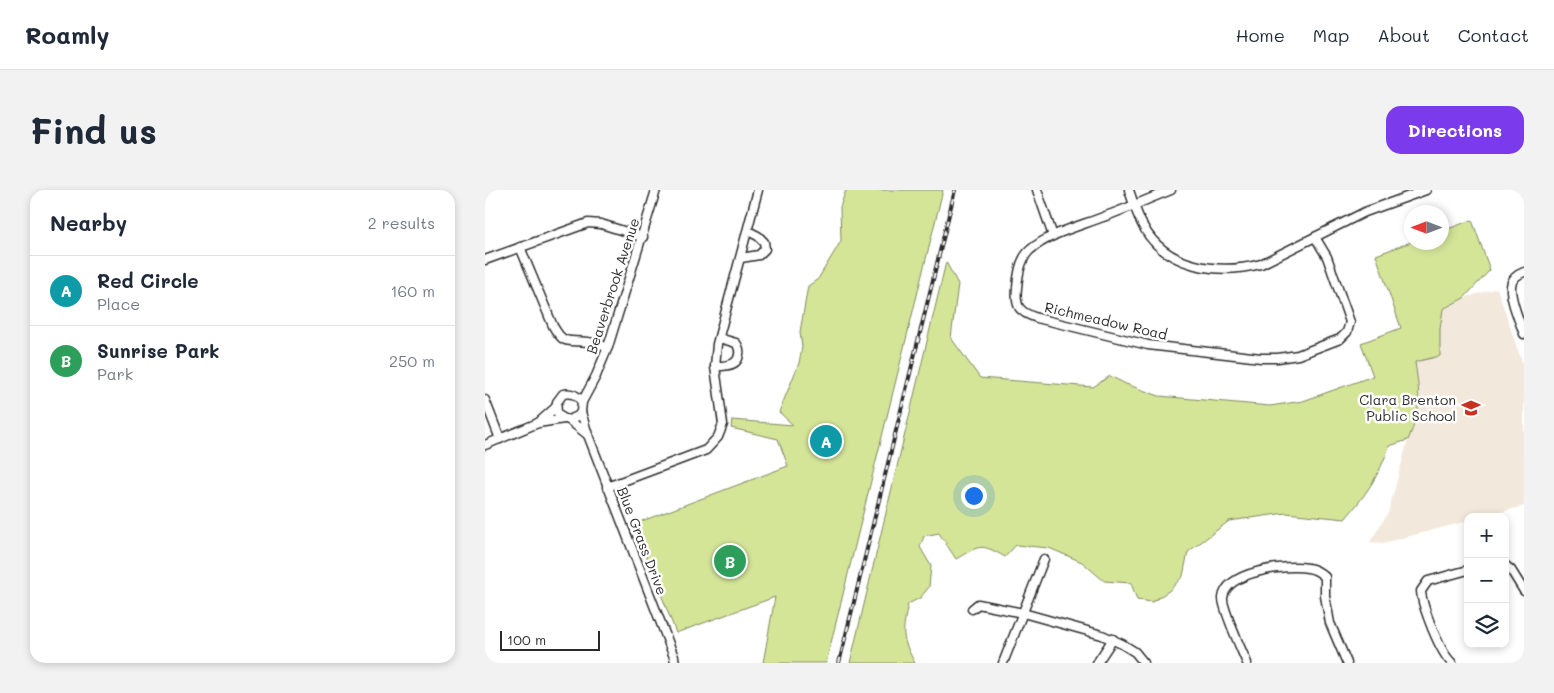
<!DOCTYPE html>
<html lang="en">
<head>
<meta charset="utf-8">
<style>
	:root { --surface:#fff; --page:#f2f2f3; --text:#1f2937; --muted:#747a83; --line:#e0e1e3; --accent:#7c3aed }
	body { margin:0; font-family:Mali,sans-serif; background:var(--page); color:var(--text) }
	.controls { position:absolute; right:15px; bottom:15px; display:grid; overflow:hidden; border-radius:10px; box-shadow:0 2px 8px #0003 }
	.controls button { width:45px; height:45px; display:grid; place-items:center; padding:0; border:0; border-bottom:1px solid var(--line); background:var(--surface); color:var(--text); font:25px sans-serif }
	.compass { position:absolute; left:919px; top:15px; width:45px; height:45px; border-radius:50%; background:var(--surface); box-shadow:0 2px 8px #0003; rotate:270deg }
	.scale { position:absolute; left:15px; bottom:12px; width:100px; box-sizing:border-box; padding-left:5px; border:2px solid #2b2b2b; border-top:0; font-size:14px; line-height:18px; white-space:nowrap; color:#2b2b2b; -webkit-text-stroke:4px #fff; paint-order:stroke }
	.you { position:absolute; left:488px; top:305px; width:18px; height:18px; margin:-12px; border:4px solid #fff; border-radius:50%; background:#1a73e8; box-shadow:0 0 0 8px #1a73e833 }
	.badge { display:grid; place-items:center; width:32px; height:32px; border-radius:50%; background:var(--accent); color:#fff; font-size:16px; font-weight:700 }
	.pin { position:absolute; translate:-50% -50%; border:2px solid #fff; box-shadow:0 1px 5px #0006 }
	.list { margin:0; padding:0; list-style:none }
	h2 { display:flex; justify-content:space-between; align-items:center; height:65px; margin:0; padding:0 20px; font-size:21px }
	h2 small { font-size:16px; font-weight:400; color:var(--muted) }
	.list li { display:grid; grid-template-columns:32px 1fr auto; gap:15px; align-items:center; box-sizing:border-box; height:70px; padding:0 20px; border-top:1px solid var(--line) }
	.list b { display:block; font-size:19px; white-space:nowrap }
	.list p { margin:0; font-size:16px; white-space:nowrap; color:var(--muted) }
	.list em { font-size:16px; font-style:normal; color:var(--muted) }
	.icon { flex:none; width:28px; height:28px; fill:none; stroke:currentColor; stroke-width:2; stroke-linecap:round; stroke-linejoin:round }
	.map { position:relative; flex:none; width:1039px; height:473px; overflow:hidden; border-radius:15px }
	header { display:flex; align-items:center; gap:30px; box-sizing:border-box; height:70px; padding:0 25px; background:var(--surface); border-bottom:1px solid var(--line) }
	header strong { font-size:24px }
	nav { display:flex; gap:28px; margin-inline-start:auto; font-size:18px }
	.intro { display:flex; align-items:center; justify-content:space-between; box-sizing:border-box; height:120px; padding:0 30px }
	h1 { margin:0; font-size:35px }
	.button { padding:12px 22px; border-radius:15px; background:var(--accent); color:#fff; font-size:18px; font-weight:700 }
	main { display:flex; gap:30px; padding:0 30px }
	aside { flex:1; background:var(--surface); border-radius:15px; box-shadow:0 2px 8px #0003 }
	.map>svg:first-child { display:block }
	.built { fill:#f2e9dc }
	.green { fill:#d4e598; stroke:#808862 }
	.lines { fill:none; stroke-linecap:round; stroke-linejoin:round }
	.minor-casing { stroke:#2b2b2b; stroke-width:11 }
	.minor { stroke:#fff; stroke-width:8 }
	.rail-casing { stroke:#2b2b2b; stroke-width:4 }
	.rail { stroke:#fff; stroke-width:2; stroke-dasharray:5.5; stroke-linecap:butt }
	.labels { text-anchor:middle; stroke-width:5; stroke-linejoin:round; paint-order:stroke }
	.street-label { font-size:14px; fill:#2b2b2b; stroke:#fff }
	.poi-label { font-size:14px; fill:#2b2b2b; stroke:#fff; text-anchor:end }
</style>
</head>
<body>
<header>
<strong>Roamly</strong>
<nav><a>Home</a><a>Map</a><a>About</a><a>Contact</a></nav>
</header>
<div class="intro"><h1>Find us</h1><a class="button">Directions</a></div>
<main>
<aside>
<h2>Nearby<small>2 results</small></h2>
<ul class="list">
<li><span class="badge" style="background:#0f9aa8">A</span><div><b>Red Circle</b><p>Place</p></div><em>160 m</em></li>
<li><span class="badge" style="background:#2e9e5b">B</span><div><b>Sunrise Park</b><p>Park</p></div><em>250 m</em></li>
</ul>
</aside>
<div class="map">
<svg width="1039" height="473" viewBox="0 0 1039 473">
	<rect width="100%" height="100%" fill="#fff"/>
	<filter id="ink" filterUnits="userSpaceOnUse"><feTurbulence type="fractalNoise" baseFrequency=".02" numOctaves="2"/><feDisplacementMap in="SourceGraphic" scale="10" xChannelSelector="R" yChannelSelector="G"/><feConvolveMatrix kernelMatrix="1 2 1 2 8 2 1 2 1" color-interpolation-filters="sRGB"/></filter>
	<g filter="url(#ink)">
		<!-- built -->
		<path class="built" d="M1012 98 1039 178V316L998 327H983V331L898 353 885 352 903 323 923 250 932 229 935 208 930 172 955 166V139L958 119 979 108Z"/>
		<!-- green -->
		<g class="green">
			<path d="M361 0H458L341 473H278L290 407 191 443 149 334 303 276 293 249 246 238 247 230 308 235 294 222 314 173 317 157 315 142 323 96 333 89 356 51 355 17Z"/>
			<path d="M987 30 1005 80 979 108 958 119 955 139V166L930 172C935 207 937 217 923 250L904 256C895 285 880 306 860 329L801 323 744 331 703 362 698 386 685 400 667 412 652 410 646 393 619 391 597 372 564 358 531 355 520 367C495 352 494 356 471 369L454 343 439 346 435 357 446 376 444 397 435 408 423 414C417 443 416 447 430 473H365L461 72 473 94 466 148 495 188 608 197 625 186 641 194 674 206 785 216 818 211 888 186 876 153 916 138 891 65 926 52H956L957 41Z"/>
		</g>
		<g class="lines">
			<!-- minor casing -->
			<g class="minor-casing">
				<g id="minor">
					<path d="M552 0 568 46"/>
					<path d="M644 0C648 12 652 25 658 36 680 78 734 85 776 74L880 22 941 0"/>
					<path d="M686 0C663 9 641 19 618 27 595 36 565 43 545 60 535 69 533 85 532 98 530 117 534 122 552 128L663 155 776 168H793L813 165 855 149 862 142 865 132 842 67 830 47"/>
					<path d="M35 57 68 136C80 157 83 149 103 152 110 153 116 156 123 157"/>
					<path d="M256 68 274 65 280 59 279 52 273 46 263 41"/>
					<path d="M0 70 103 33 116 34 158 47"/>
					<path d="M1039 82C1034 84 1029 87 1027 92 1022 104 1035 132 1039 144"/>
					<path d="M230 177C240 175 252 177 254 165 255 160 254 157 251 153L234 148"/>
					<path d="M0 210 15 249"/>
					<path d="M97 212C92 205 87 202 78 204L72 212C70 222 74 228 84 230L93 226 96 222 97 212 111 186 123 157 171 0"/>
					<path d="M96 222 103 245 189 467 190 473"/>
					<path d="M84 230 103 245"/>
					<path d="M53 233 71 217"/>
					<path d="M0 255 53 233 79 229"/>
					<path d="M122 297 221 260 233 247 238 234 230 177 232 154 273 0"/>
					<path d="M1020 375 1026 380 1039 401"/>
					<path d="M487 419 493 414 538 423 617 445 637 454 650 462 659 473"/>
					<path d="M518 473 559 369"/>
					<path d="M612 473 628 449"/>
					<path d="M762 473C757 461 737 418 738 408 741 381 802 374 823 378 830 379 835 382 840 387V406L845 433 862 473"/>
					<path d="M967 473C955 463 937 416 936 401L943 391 983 380"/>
				</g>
			</g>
			<!-- minor -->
			<use href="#minor" class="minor"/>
			<!-- rail casing -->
			<g class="rail-casing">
				<path id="rail" d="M354 473 470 0"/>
			</g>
			<!-- rail -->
			<use href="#rail" class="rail"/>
		</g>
	</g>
	<!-- icons -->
	<defs>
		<g id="school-bare" transform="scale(1.5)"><path d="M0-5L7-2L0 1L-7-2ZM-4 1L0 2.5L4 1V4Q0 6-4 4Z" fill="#c8321e" stroke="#fff" stroke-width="2.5" paint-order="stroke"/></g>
	</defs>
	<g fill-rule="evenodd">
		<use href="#school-bare" x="986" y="218"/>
	</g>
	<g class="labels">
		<!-- street labels -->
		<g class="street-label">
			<text transform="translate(128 96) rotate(-72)" y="5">Beaverbrook Avenue</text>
			<text transform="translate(621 131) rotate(13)" y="5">Richmeadow Road</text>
			<text transform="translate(157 351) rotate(69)" y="5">Blue Grass Drive</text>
		</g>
		<!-- poi labels -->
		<g class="poi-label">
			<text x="971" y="215">Clara Brenton<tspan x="971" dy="16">Public School</tspan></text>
		</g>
	</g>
</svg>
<div class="controls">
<button>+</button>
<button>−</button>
<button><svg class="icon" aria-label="layers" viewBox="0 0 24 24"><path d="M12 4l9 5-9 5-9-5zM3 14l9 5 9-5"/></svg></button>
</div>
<svg class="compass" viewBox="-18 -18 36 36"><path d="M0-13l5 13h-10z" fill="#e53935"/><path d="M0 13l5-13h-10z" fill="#747a83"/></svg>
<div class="scale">100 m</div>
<div class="you"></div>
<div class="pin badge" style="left:341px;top:251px;background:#0f9aa8">A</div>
<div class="pin badge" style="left:245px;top:371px;background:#2e9e5b">B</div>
</div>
</main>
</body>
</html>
